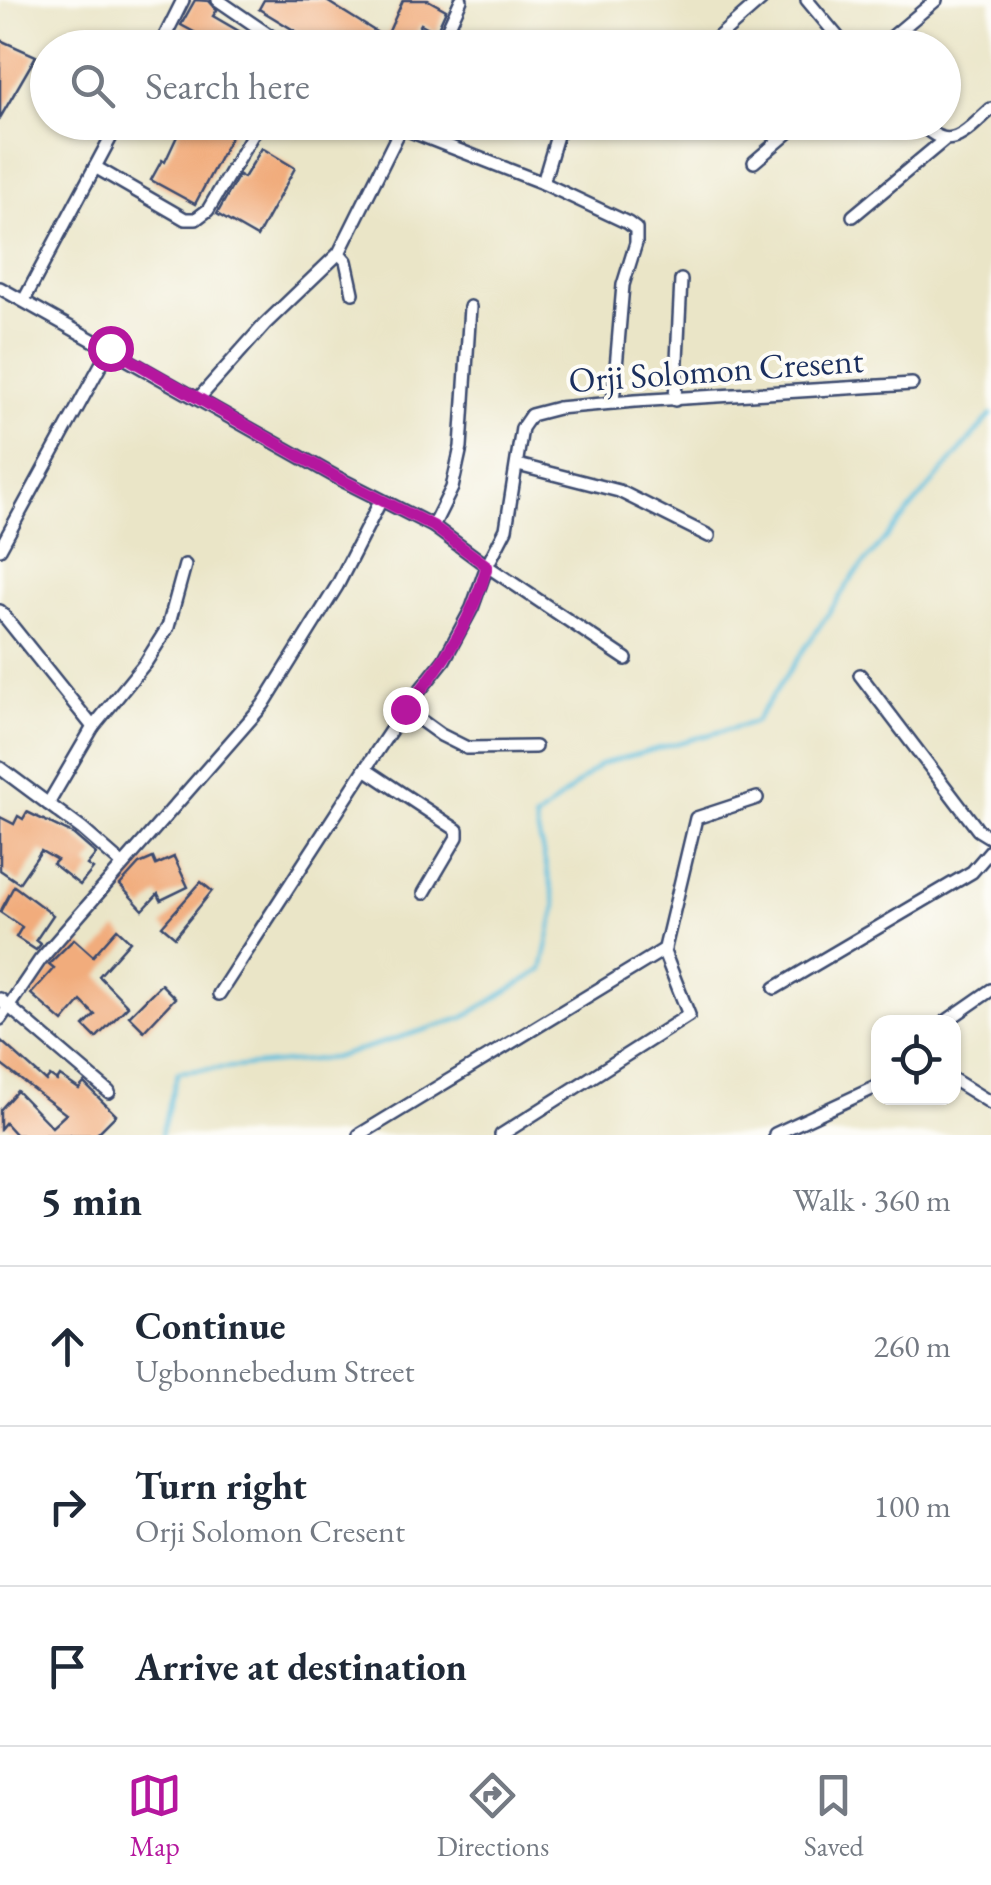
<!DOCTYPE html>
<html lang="en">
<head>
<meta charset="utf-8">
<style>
	:root { --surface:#fff; --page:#f2f2f3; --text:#1f2937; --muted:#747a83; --line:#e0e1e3; --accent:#b5179e }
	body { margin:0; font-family:"EB Garamond",serif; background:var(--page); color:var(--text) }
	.controls { position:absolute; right:30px; bottom:30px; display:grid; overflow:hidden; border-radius:20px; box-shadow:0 2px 8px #0004 }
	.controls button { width:90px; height:90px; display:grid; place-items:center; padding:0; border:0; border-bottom:2px solid var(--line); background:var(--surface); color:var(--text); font:50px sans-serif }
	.stop { position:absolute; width:30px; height:30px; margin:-22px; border:8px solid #b5179e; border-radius:50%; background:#fff }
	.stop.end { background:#b5179e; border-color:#fff; box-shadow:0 2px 10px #0008 }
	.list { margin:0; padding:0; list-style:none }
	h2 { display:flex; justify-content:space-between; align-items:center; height:130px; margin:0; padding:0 40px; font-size:42px }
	h2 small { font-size:32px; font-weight:400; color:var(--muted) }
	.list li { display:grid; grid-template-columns:65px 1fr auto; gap:30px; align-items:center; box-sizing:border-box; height:160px; padding:0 40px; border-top:2px solid var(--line) }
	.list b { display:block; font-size:38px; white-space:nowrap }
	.list p { margin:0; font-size:32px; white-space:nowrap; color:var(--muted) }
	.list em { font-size:32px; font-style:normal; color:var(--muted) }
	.icon { flex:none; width:55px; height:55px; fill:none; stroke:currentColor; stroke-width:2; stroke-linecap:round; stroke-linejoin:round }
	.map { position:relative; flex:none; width:991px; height:1135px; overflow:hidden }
	.search { position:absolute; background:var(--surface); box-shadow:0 2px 8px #0004; left:30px; right:30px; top:30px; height:110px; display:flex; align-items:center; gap:25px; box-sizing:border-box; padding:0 35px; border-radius:55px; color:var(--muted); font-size:38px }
	.sheet { height:610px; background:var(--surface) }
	nav { display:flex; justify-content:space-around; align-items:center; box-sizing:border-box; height:140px; border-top:2px solid var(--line); background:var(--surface); font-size:28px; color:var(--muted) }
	nav a { display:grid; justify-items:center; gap:5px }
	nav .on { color:var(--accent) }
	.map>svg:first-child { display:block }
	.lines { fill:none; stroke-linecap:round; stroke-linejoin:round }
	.stream { stroke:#60bfde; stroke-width:4 }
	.building { fill:#f1ac7c }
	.street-casing { stroke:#3a4a6e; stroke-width:16 }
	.street { stroke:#fff; stroke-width:11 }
	.route { stroke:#b5179e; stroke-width:12 }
	.labels { text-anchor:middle; stroke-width:8; stroke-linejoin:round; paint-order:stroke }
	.street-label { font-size:35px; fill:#1b2f5e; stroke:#fdfcf7 }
</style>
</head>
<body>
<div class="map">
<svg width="991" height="1135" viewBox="0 0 991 1135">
	<rect width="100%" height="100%" fill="#fdfcf7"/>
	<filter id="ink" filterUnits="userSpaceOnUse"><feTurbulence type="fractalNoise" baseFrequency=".01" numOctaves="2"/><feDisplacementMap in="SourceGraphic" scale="20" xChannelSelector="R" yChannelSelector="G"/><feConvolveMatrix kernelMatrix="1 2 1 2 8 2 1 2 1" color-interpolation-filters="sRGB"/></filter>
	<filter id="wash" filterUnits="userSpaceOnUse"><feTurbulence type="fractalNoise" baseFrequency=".0048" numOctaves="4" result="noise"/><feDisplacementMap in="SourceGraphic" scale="40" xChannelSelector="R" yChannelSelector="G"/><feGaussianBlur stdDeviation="2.25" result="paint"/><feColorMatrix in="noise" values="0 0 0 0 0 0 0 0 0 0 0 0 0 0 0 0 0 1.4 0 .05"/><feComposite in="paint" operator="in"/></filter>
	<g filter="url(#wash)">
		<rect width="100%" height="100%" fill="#eae5c7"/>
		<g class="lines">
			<!-- stream -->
			<path class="stream" d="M161 1135 178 1072 333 1058 463 1018 542 970 556 906 535 820 601 764 755 722 855 574 991 415"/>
		</g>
		<g id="blocks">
			<!-- building -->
			<g class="building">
				<path d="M195 0 209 1 217 10 213 16 268 48H224L181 25Z"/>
				<path d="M264 0H325L386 38 403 0H428L446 10 436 32 421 24 408 48H312L307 45 310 40 259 9Z"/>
				<path d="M0 40 36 56 0 118Z"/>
				<path d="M162 122H222L235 129 195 204 151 180 162 160 165 162 179 132Z"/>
				<path d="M262 148 295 168 257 237 217 214 239 175 244 178Z"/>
				<path d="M27 812 73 834 96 854 87 865 93 869 80 885 53 864 57 860 41 851 19 883 0 870V817L14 824 18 816 23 819Z"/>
				<path d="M174 857 188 887 161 900 158 894 143 910 120 885 139 864 153 858 156 865Z"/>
				<path d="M201 882 212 891 175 937 162 926Z"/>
				<path d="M14 886 53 915 36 940 41 944 36 950 16 937 22 927 0 912Z"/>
				<path d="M117 929 130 941 99 976 128 1006 96 1038 84 1026 95 1015 81 1001 63 1022 31 994 54 968 49 964 74 939 93 956Z"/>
				<path d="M161 984 175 998 144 1031 129 1016Z"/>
				<path d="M0 1040 46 1081 50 1076 57 1081 60 1076 79 1089 84 1083 116 1115 96 1135H16L5 1123 0 1129V1110L17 1091 52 1127 66 1114 0 1064Z"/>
			</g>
		</g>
	</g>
	<g filter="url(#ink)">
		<use href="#blocks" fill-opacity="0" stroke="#3a4a6e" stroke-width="2.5"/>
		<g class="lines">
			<!-- street casing -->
			<g class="street-casing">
				<g id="street">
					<path d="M218 0 288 48"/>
					<path d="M807 0 847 48"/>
					<path d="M159 48 183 0"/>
					<path d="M439 48 461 0"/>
					<path d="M706 48 761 0"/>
					<path d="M879 48 936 0"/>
					<path d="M919 122C950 155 964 133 991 109"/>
					<path d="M402 128 543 183 628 223 636 229V243L623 285 613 403"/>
					<path d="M754 162 801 122"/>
					<path d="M95 167 185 219H196L208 210 260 122"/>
					<path d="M543 183 561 122"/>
					<path d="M853 216 943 141"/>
					<path d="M339 253 346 261 353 293"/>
					<path d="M0 288 338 478 433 526 487 566 626 659"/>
					<path d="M24 300 119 122"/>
					<path d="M199 398 265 324 339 253 404 122"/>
					<path d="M675 400 681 280"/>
					<path d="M518 465 619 491 709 536"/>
					<path d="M433 526 452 488 461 447 470 307"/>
					<path d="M0 549 110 348"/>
					<path d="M0 611 93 727 146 662 168 627 185 565"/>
					<path d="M860 675 978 830 991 838"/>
					<path d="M405 709 441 735 467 748 535 747"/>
					<path d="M0 768 82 829 122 864"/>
					<path d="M365 769 457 830V837L424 893"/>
					<path d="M48 804 93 727"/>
					<path d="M775 988 972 872 991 850"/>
					<path d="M219 994 365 769 405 709 444 660 472 608 487 566 506 529 522 428 531 415 558 408 635 401 912 384"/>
					<path d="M0 999 109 1092"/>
					<path d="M0 1019 40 960 263 705 337 586 381 500"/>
					<path d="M945 1022 991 990"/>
					<path d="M954 1080 991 1103"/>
					<path d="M359 1135 665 949"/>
					<path d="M501 1135 689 1015 664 952 696 818 757 798"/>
					<path d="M778 1135 775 1134 878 1086"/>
				</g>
			</g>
			<!-- street -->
			<use href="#street" class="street"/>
		</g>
	</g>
	<g class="lines" filter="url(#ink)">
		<!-- route -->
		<path class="route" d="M110 348 338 478 433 526 487 566C473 620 441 668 405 709"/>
	</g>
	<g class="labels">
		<!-- street labels -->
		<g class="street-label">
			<text transform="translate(716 370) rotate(-4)" y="12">Orji Solomon Cresent</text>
		</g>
	</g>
</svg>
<div class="controls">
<button><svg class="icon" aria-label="locate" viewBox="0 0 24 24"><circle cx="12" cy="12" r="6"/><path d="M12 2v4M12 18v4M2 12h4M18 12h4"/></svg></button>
</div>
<div class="stop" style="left:110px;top:348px"></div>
<div class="stop end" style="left:405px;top:709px"></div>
<div class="search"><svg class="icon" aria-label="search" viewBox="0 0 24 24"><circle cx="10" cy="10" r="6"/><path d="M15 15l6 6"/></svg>Search here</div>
</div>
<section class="sheet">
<h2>5 min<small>Walk · 360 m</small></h2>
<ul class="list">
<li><svg class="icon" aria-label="ahead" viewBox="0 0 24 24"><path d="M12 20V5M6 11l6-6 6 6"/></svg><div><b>Continue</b><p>Ugbonnebedum Street</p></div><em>260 m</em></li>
<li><svg class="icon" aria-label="right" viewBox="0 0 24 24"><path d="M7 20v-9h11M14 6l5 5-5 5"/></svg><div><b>Turn right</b><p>Orji Solomon Cresent</p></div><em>100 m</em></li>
<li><svg class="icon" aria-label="arrive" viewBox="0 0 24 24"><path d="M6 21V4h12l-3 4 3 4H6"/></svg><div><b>Arrive at destination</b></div></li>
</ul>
</section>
<nav>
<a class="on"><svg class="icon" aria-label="map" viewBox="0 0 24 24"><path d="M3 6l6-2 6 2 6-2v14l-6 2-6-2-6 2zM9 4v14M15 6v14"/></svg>Map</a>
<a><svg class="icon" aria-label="directions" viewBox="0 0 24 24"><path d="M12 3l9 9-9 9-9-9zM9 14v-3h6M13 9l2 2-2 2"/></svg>Directions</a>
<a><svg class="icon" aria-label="saved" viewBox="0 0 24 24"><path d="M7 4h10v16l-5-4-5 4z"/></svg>Saved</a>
</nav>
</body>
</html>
